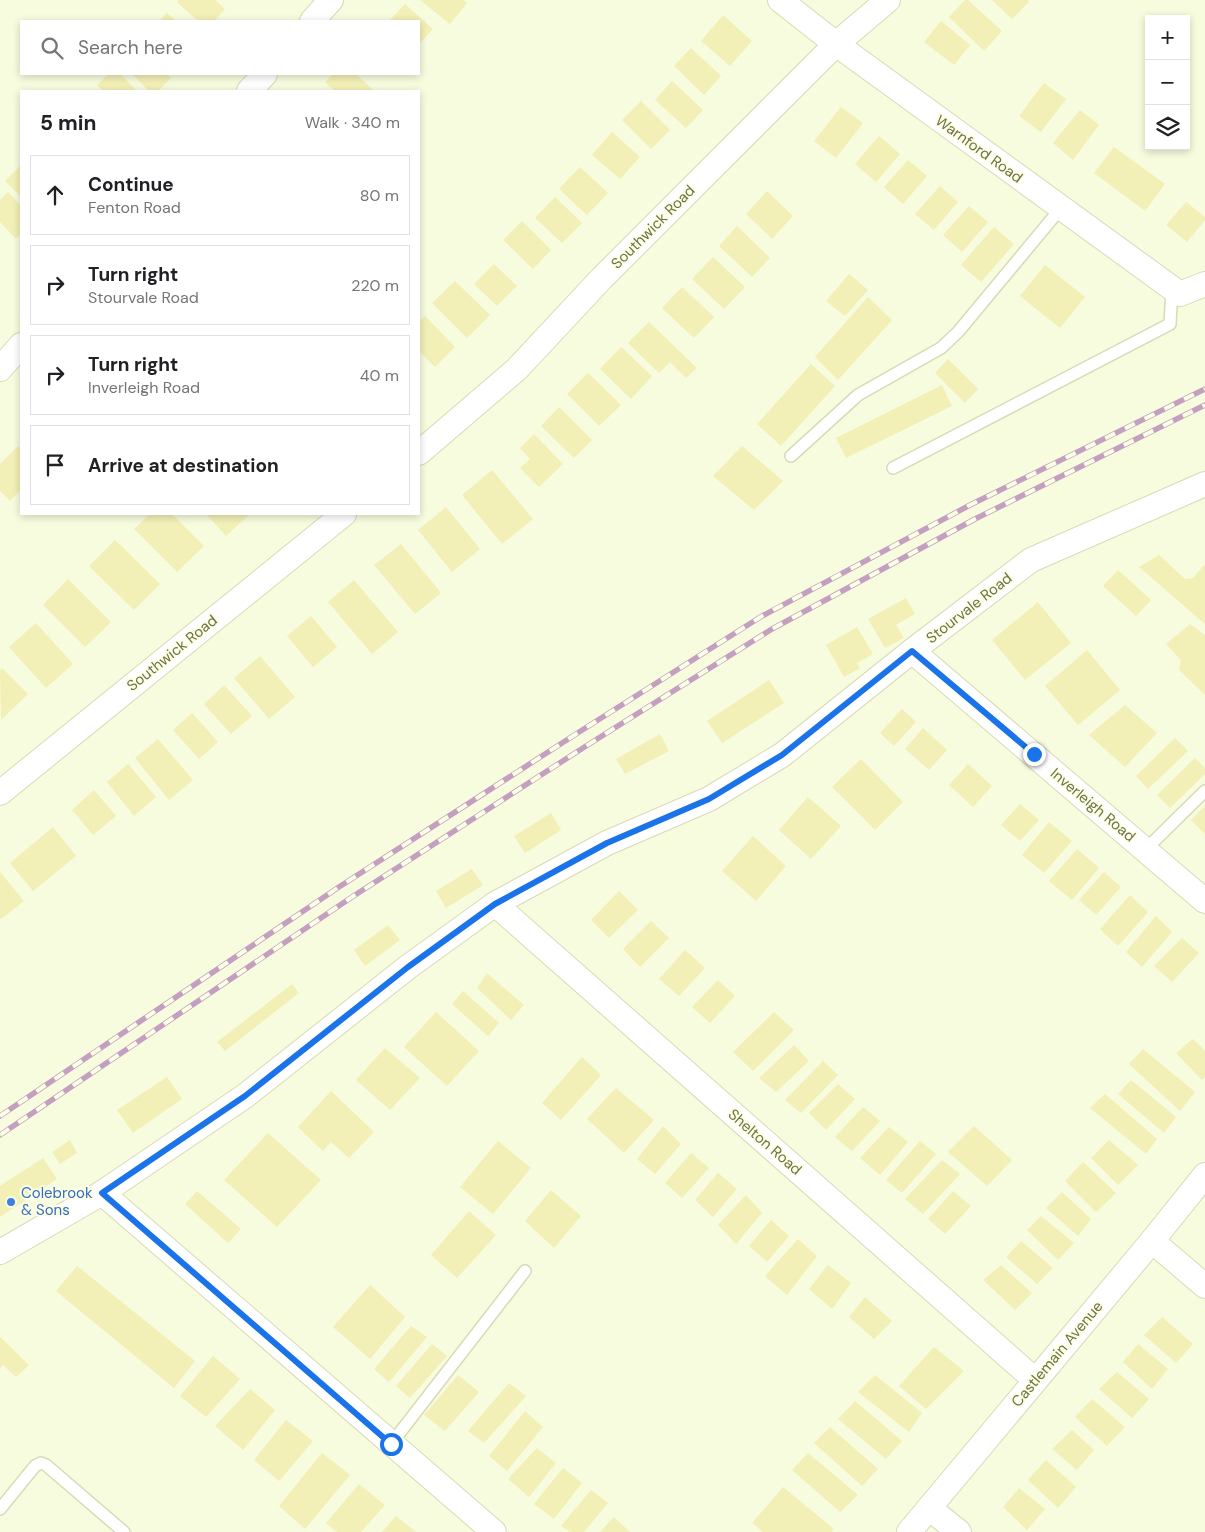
<!DOCTYPE html>
<html lang="en">
<head>
<meta charset="utf-8">
<style>
	:root { --surface:#fff; --page:#f6f6f6; --text:#202124; --muted:#757577; --line:#e0e0e0 }
	body { margin:0; font-family:"DM Sans",sans-serif; background:var(--page); color:var(--text) }
	.controls { position:absolute; right:15px; top:15px; display:grid; overflow:hidden; border-radius:0px; box-shadow:0 2px 8px #0003 }
	.controls button { width:45px; height:45px; display:grid; place-items:center; padding:0; border:0; border-bottom:1px solid var(--line); background:var(--surface); color:var(--text); font:25px sans-serif }
	.stop { position:absolute; width:15px; height:15px; margin:-11px; border:4px solid #1a73e8; border-radius:50%; background:#fff }
	.stop.end { background:#1a73e8; border-color:#fff; box-shadow:0 1px 5px #0008 }
	.list { margin:0; padding:0; list-style:none }
	h2 { display:flex; justify-content:space-between; align-items:center; height:65px; margin:0; padding:0 20px; font-size:21px }
	h2 small { font-size:16px; font-weight:400; color:var(--muted) }
	.list li { display:grid; grid-template-columns:32px 1fr auto; gap:15px; align-items:center; box-sizing:border-box; height:80px; margin:0 10px 10px; padding:0 10px; border:1px solid var(--line); border-radius:0px }
	.list b { display:block; font-size:19px; white-space:nowrap }
	.list p { margin:0; font-size:16px; white-space:nowrap; color:var(--muted) }
	.list em { font-size:16px; font-style:normal; color:var(--muted) }
	.icon { flex:none; width:28px; height:28px; fill:none; stroke:currentColor; stroke-width:2; stroke-linecap:round; stroke-linejoin:round }
	.map { position:relative; flex:none; width:1205px; height:1532px; overflow:hidden }
	.search { position:absolute; background:var(--surface); box-shadow:0 2px 8px #0003; left:20px; top:20px; width:400px; height:55px; display:flex; align-items:center; gap:12px; box-sizing:border-box; padding:0 18px; border-radius:0px; color:var(--muted); font-size:19px }
	.panel { position:absolute; background:var(--surface); box-shadow:0 2px 8px #0003; left:20px; top:90px; width:400px; height:425px; border-radius:0px }
	.map>svg:first-child { display:block }
	.building { fill:#f2f0b6 }
	.lines { fill:none; stroke-linecap:round; stroke-linejoin:round }
	.service-casing { stroke:#d9dab6; stroke-width:14 }
	.minor-casing { stroke:#d9dab6; stroke-width:26 }
	.service { stroke:#fff; stroke-width:11 }
	.minor { stroke:#fff; stroke-width:24 }
	.rail-casing { stroke:#c49fc0; stroke-width:5.5 }
	.rail { stroke:#fbffe5; stroke-width:4; stroke-dasharray:11; stroke-linecap:butt }
	.route { stroke:#1a73e8; stroke-width:6 }
	.shop-dot { fill:#3f7fe0; stroke:#fbffe5; stroke-width:2 }
	.labels { text-anchor:middle; stroke-width:4; stroke-linejoin:round; paint-order:stroke }
	.street-label { font-size:15px; fill:#726f47; stroke:#fbffe5 }
	.shop-label { font-size:15px; fill:#366cbe; stroke:#fbffe5; text-anchor:start }
</style>
</head>
<body>
<div class="map">
<svg width="1205" height="1532" viewBox="0 0 1205 1532">
	<rect width="100%" height="100%" fill="#f7fcdf"/>
	<!-- building -->
	<g class="building">
		<path d="M179 0H215L225 9 214 21H198L177 2Z"/>
		<path d="M420 0H463L467 3 450 24Z"/>
		<path d="M965 0H968L1002 31 984 51 949 17Z"/>
		<path d="M992 0H1028L1029 2 1012 19Z"/>
		<path d="M405 4 433 29 419 44V21H389Z"/>
		<path d="M167 13 176 21H159Z"/>
		<path d="M723 15 752 41 730 66 701 41Z"/>
		<path d="M941 21 970 45 954 65 924 42Z"/>
		<path d="M691 48 721 76 704 95 674 66Z"/>
		<path d="M109 74H120L137 91H103L97 85Z"/>
		<path d="M132 74H167L171 78 158 91H149Z"/>
		<path d="M333 74H356L374 91H335L325 82Z"/>
		<path d="M672 81 703 110 686 128 655 100Z"/>
		<path d="M1044 83 1066 99 1041 132 1019 116Z"/>
		<path d="M641 101 670 130 651 149 622 120Z"/>
		<path d="M841 107 863 123 836 158 814 141Z"/>
		<path d="M1080 110 1099 125 1073 160 1053 143Z"/>
		<path d="M612 132 640 157 620 179 592 155Z"/>
		<path d="M879 136 900 154 876 182 855 164Z"/>
		<path d="M1114 147 1165 184 1145 211 1094 173Z"/>
		<path d="M908 160 927 176 903 204 884 187Z"/>
		<path d="M21 165V197L5 181Z"/>
		<path d="M580 167 608 193 587 215 559 189Z"/>
		<path d="M940 186 958 202 934 230 915 214Z"/>
		<path d="M767 191 793 216 772 239 746 214Z"/>
		<path d="M8 192 21 206V234L16 239 0 222V200Z"/>
		<path d="M555 197 582 223 562 243 535 218Z"/>
		<path d="M1186 202 1205 217V220L1187 242 1166 225Z"/>
		<path d="M969 206 988 222 962 252 943 235Z"/>
		<path d="M522 221 551 250 533 269 503 240Z"/>
		<path d="M737 226 770 258 752 277 719 246Z"/>
		<path d="M994 227 1014 244 981 282 961 265Z"/>
		<path d="M713 257 745 287 724 309 692 279Z"/>
		<path d="M494 264 517 286 497 306 474 284Z"/>
		<path d="M1045 265 1085 297 1060 328 1020 296Z"/>
		<path d="M849 274 868 290 845 316 826 301Z"/>
		<path d="M455 281 490 315 467 338 432 303Z"/>
		<path d="M682 287 714 317 694 338 662 308Z"/>
		<path d="M868 297 892 320 838 380 815 357Z"/>
		<path d="M425 316 455 347 435 367 419 351V321Z"/>
		<path d="M649 322 697 368 686 378 670 362 659 373 628 343Z"/>
		<path d="M621 347 652 376 631 399 600 369Z"/>
		<path d="M948 359 978 389 965 403 935 373Z"/>
		<path d="M811 364 835 386 781 446 757 424Z"/>
		<path d="M588 373 621 405 599 426 567 394Z"/>
		<path d="M942 385 952 406 846 458 836 438Z"/>
		<path d="M559 407 592 440 574 458 541 426Z"/>
		<path d="M534 434 563 464 539 487 520 468 530 459 520 448Z"/>
		<path d="M18 446 21 449V489L10 501 0 491V464Z"/>
		<path d="M742 446 783 481 754 510 713 476Z"/>
		<path d="M492 470 533 519 502 544 462 495Z"/>
		<path d="M446 507 480 549 452 572 418 530Z"/>
		<path d="M150 514H172L204 546 177 572 134 529Z"/>
		<path d="M206 514H250L226 536Z"/>
		<path d="M115 540 160 584 134 610 89 566Z"/>
		<path d="M401 544 441 593 415 614 374 565Z"/>
		<path d="M1159 555 1185 579 1193 578 1205 564V624L1139 567Z"/>
		<path d="M1118 570 1151 600 1136 616 1103 586Z"/>
		<path d="M68 579 111 622 85 647 43 605Z"/>
		<path d="M354 580 398 632 372 654 328 602Z"/>
		<path d="M906 598 915 614 896 625 904 638 885 648 868 619Z"/>
		<path d="M1038 602 1071 643 1025 680 992 640Z"/>
		<path d="M311 616 337 647 313 667 287 636Z"/>
		<path d="M36 623 73 664 46 688 9 647Z"/>
		<path d="M1190 624 1205 635V695L1179 670 1181 660 1166 644Z"/>
		<path d="M857 627 873 654 857 663 860 668 844 677 826 645Z"/>
		<path d="M1087 650 1120 690 1078 725 1045 686Z"/>
		<path d="M260 656 295 697 269 719 234 678Z"/>
		<path d="M2 668 28 694 1 720 0 670Z"/>
		<path d="M769 680 784 703 722 743 707 721Z"/>
		<path d="M224 685 252 716 231 734 204 704Z"/>
		<path d="M1125 705 1157 733 1125 767 1089 735Z"/>
		<path d="M902 709 916 722 894 746 880 733Z"/>
		<path d="M192 713 218 742 199 759 173 730Z"/>
		<path d="M923 728 947 750 929 770 905 749Z"/>
		<path d="M660 734 669 751 625 774 616 759Z"/>
		<path d="M1175 738 1188 751 1148 789 1136 776Z"/>
		<path d="M158 739 193 780 169 800 135 758Z"/>
		<path d="M1195 758 1205 768V774L1170 808 1157 795Z"/>
		<path d="M861 759 903 802 875 830 832 787Z"/>
		<path d="M128 764 156 797 134 816 107 782Z"/>
		<path d="M968 764 992 786 973 807 949 785Z"/>
		<path d="M94 790 116 816 93 835 72 810Z"/>
		<path d="M808 797 841 826 811 859 779 830Z"/>
		<path d="M1020 804 1039 820 1020 841 1001 825Z"/>
		<path d="M1205 806V834L1191 820Z"/>
		<path d="M551 813 561 830 525 853 514 836Z"/>
		<path d="M1049 822 1072 841 1044 873 1022 855Z"/>
		<path d="M53 827 76 856 33 891 10 863Z"/>
		<path d="M753 836 786 866 756 901 722 871Z"/>
		<path d="M1077 849 1099 868 1072 900 1049 881Z"/>
		<path d="M472 869 483 885 446 908 436 891Z"/>
		<path d="M0 872 24 901 1 919 0 918Z"/>
		<path d="M1104 872 1121 887 1096 915 1079 900Z"/>
		<path d="M619 891 638 910 609 938 591 920Z"/>
		<path d="M1130 895 1148 912 1118 946 1100 929Z"/>
		<path d="M1156 916 1172 932 1142 967 1126 952Z"/>
		<path d="M651 921 669 938 640 967 623 949Z"/>
		<path d="M388 925 400 940 365 966 354 950Z"/>
		<path d="M1182 938 1199 953 1172 982 1154 966Z"/>
		<path d="M685 950 705 968 679 996 659 979Z"/>
		<path d="M487 973 524 1005 511 1020 477 988Z"/>
		<path d="M718 980 735 996 710 1023 692 1007Z"/>
		<path d="M292 984 299 993 225 1051 217 1042Z"/>
		<path d="M463 991 499 1023 488 1036 452 1004Z"/>
		<path d="M436 1012 479 1051 447 1086 404 1047Z"/>
		<path d="M774 1012 794 1030 753 1071 733 1052Z"/>
		<path d="M1193 1039 1205 1051V1077L1202 1080 1176 1053Z"/>
		<path d="M794 1045 809 1061 776 1092 759 1078Z"/>
		<path d="M385 1048 420 1078 390 1110 356 1080Z"/>
		<path d="M1143 1049 1195 1092 1180 1111 1129 1064Z"/>
		<path d="M582 1057 601 1075 561 1120 542 1103Z"/>
		<path d="M823 1061 838 1075 801 1113 785 1100Z"/>
		<path d="M167 1077 182 1099 133 1133 117 1110Z"/>
		<path d="M1131 1080 1176 1117 1164 1133 1118 1094Z"/>
		<path d="M838 1084 855 1099 826 1130 809 1113Z"/>
		<path d="M616 1088 654 1120 624 1153 587 1119Z"/>
		<path d="M331 1091 374 1132 349 1158 331 1142 323 1151 298 1127Z"/>
		<path d="M1105 1094 1157 1139 1146 1154 1090 1108Z"/>
		<path d="M863 1107 880 1121 852 1151 835 1137Z"/>
		<path d="M663 1126 681 1144 655 1174 637 1159Z"/>
		<path d="M974 1126 1012 1160 987 1186 948 1152Z"/>
		<path d="M889 1127 908 1142 880 1175 860 1158Z"/>
		<path d="M268 1133 321 1180 277 1227 224 1180Z"/>
		<path d="M70 1140 77 1153 60 1164 52 1152Z"/>
		<path d="M1109 1140 1138 1165 1118 1185 1091 1158Z"/>
		<path d="M498 1141 531 1168 493 1214 460 1187Z"/>
		<path d="M920 1141 936 1154 902 1193 886 1180Z"/>
		<path d="M691 1153 709 1168 682 1198 665 1183Z"/>
		<path d="M43 1158 57 1179 0 1217V1186Z"/>
		<path d="M942 1160 960 1174 923 1214 905 1199Z"/>
		<path d="M1083 1162 1116 1193 1096 1212 1065 1181Z"/>
		<path d="M718 1173 737 1189 713 1217 695 1200Z"/>
		<path d="M551 1190 581 1216 554 1248 525 1221Z"/>
		<path d="M197 1191 241 1229 228 1243 185 1204Z"/>
		<path d="M953 1191 971 1206 945 1234 928 1219Z"/>
		<path d="M1062 1192 1091 1219 1078 1236 1046 1208Z"/>
		<path d="M746 1195 762 1213 736 1244 718 1225Z"/>
		<path d="M469 1211 496 1235 457 1278 431 1255Z"/>
		<path d="M1041 1216 1074 1243 1058 1260 1027 1230Z"/>
		<path d="M771 1220 789 1236 767 1262 749 1246Z"/>
		<path d="M798 1239 817 1256 787 1295 765 1276Z"/>
		<path d="M1021 1241 1053 1268 1037 1284 1006 1257Z"/>
		<path d="M828 1265 851 1283 832 1309 809 1289Z"/>
		<path d="M1001 1265 1032 1293 1015 1310 983 1280Z"/>
		<path d="M77 1266 195 1361 174 1388 56 1291Z"/>
		<path d="M370 1285 405 1317 370 1359 333 1327Z"/>
		<path d="M865 1297 892 1321 874 1339 849 1317Z"/>
		<path d="M1162 1317 1193 1344 1176 1363 1144 1335Z"/>
		<path d="M411 1326 427 1337 389 1382 374 1369Z"/>
		<path d="M0 1337 29 1365 16 1377 3 1365 0 1368Z"/>
		<path d="M432 1344 447 1356 410 1398 396 1386Z"/>
		<path d="M1138 1344 1168 1369 1152 1389 1123 1362Z"/>
		<path d="M934 1347 964 1371 926 1409 899 1386Z"/>
		<path d="M213 1356 240 1379 206 1417 180 1396Z"/>
		<path d="M1117 1372 1149 1399 1132 1418 1099 1389Z"/>
		<path d="M458 1375 479 1392 445 1431 424 1415Z"/>
		<path d="M875 1375 922 1413 909 1432 858 1392Z"/>
		<path d="M509 1383 526 1396 484 1443 468 1431Z"/>
		<path d="M250 1389 275 1410 243 1450 215 1426Z"/>
		<path d="M1092 1399 1125 1427 1107 1446 1075 1417Z"/>
		<path d="M855 1401 902 1441 886 1459 838 1419Z"/>
		<path d="M525 1411 543 1427 507 1471 489 1456Z"/>
		<path d="M286 1420 313 1441 279 1481 254 1460Z"/>
		<path d="M830 1427 878 1469 862 1486 814 1443Z"/>
		<path d="M1072 1430 1094 1450 1077 1470 1052 1449Z"/>
		<path d="M537 1448 556 1463 529 1497 508 1479Z"/>
		<path d="M322 1453 350 1475 305 1529 279 1506Z"/>
		<path d="M808 1453 858 1495 840 1512 792 1470Z"/>
		<path d="M1046 1460 1076 1487 1058 1508 1028 1480Z"/>
		<path d="M563 1468 582 1483 554 1519 534 1504Z"/>
		<path d="M359 1484 385 1505 361 1532H337L326 1523Z"/>
		<path d="M783 1487 834 1529 832 1532H763L752 1523Z"/>
		<path d="M1019 1488 1045 1509 1027 1530 1003 1507Z"/>
		<path d="M591 1490 608 1503 584 1532H570L561 1526Z"/>
		<path d="M396 1516 416 1532H382Z"/>
		<path d="M614 1517 630 1532H600Z"/>
	</g>
	<g class="lines">
		<!-- service casing -->
		<g class="service-casing">
			<g id="service">
				<path d="M791 456 858 395 941 348 958 332 1061 208"/>
				<path d="M893 468 1170 324 1172 288"/>
				<path d="M1146 849 1205 791"/>
				<path d="M391 1444 525 1271"/>
				<path d="M0 1509 35 1466 41 1463 46 1465 124 1532"/>
			</g>
		</g>
		<!-- minor casing -->
		<g class="minor-casing">
			<g id="minor">
				<path d="M780 0 836 44 1180 294 1205 284"/>
				<path d="M312 21 331 0"/>
				<path d="M249 91 265 74"/>
				<path d="M0 369 21 345"/>
				<path d="M419 453 517 369 601 279 836 44 888 0"/>
				<path d="M912 651 1205 901"/>
				<path d="M0 793 344 514"/>
				<path d="M495 904 1035 1380"/>
				<path d="M102 1193 494 1532"/>
				<path d="M1152 1241 1205 1286"/>
				<path d="M0 1252 102 1193 245 1096 408 967 495 904 607 843 709 799 782 755 912 651 1031 560 1205 484"/>
				<path d="M929 1508 959 1532"/>
				<path d="M909 1532 1152 1241 1205 1175"/>
			</g>
		</g>
		<!-- service -->
		<use href="#service" class="service"/>
		<!-- minor -->
		<use href="#minor" class="minor"/>
		<!-- rail casing -->
		<g class="rail-casing">
			<g id="rail">
				<path d="M0 1116 339 887 576 734 762 616 972 504 1205 389"/>
				<path d="M0 1135 352 897 586 746 772 629 975 519 1205 405"/>
			</g>
		</g>
		<!-- rail -->
		<use href="#rail" class="rail"/>
	</g>
	<g class="lines">
		<!-- route -->
		<path class="route" d="M391 1444 102 1193 245 1096 408 967 495 904 607 843 709 799 782 755 912 651 1034 754"/>
	</g>
	<!-- markers -->
	<circle class="shop-dot" cx="11" cy="1202" r="5"/>
	<g class="labels">
		<!-- street labels -->
		<g class="street-label">
			<text transform="translate(979 149) rotate(36)" y="5">Warnford Road</text>
			<text transform="translate(653 227) rotate(-45)" y="5">Southwick Road</text>
			<text transform="translate(969 608) rotate(-38)" y="5">Stourvale Road</text>
			<text transform="translate(172 653) rotate(-39)" y="5">Southwick Road</text>
			<text transform="translate(1093 805) rotate(40)" y="5">Inverleigh Road</text>
			<text transform="translate(765 1142) rotate(41)" y="5">Shelton Road</text>
			<text transform="translate(1057 1354) rotate(-50)" y="5">Castlemain Avenue</text>
		</g>
		<!-- shop labels -->
		<g class="shop-label">
			<text x="21" y="1198">Colebrook<tspan x="21" dy="17">&amp; Sons</tspan></text>
		</g>
	</g>
</svg>
<div class="controls">
<button>+</button>
<button>−</button>
<button><svg class="icon" aria-label="layers" viewBox="0 0 24 24"><path d="M12 4l9 5-9 5-9-5zM3 14l9 5 9-5"/></svg></button>
</div>
<div class="stop" style="left:391px;top:1444px"></div>
<div class="stop end" style="left:1034px;top:754px"></div>
<div class="search"><svg class="icon" aria-label="search" viewBox="0 0 24 24"><circle cx="10" cy="10" r="6"/><path d="M15 15l6 6"/></svg>Search here</div>
<section class="panel">
<h2>5 min<small>Walk · 340 m</small></h2>
<ul class="list">
<li><svg class="icon" aria-label="ahead" viewBox="0 0 24 24"><path d="M12 20V5M6 11l6-6 6 6"/></svg><div><b>Continue</b><p>Fenton Road</p></div><em>80 m</em></li>
<li><svg class="icon" aria-label="right" viewBox="0 0 24 24"><path d="M7 20v-9h11M14 6l5 5-5 5"/></svg><div><b>Turn right</b><p>Stourvale Road</p></div><em>220 m</em></li>
<li><svg class="icon" aria-label="right" viewBox="0 0 24 24"><path d="M7 20v-9h11M14 6l5 5-5 5"/></svg><div><b>Turn right</b><p>Inverleigh Road</p></div><em>40 m</em></li>
<li><svg class="icon" aria-label="arrive" viewBox="0 0 24 24"><path d="M6 21V4h12l-3 4 3 4H6"/></svg><div><b>Arrive at destination</b></div></li>
</ul>
</section>
</div>
</body>
</html>
